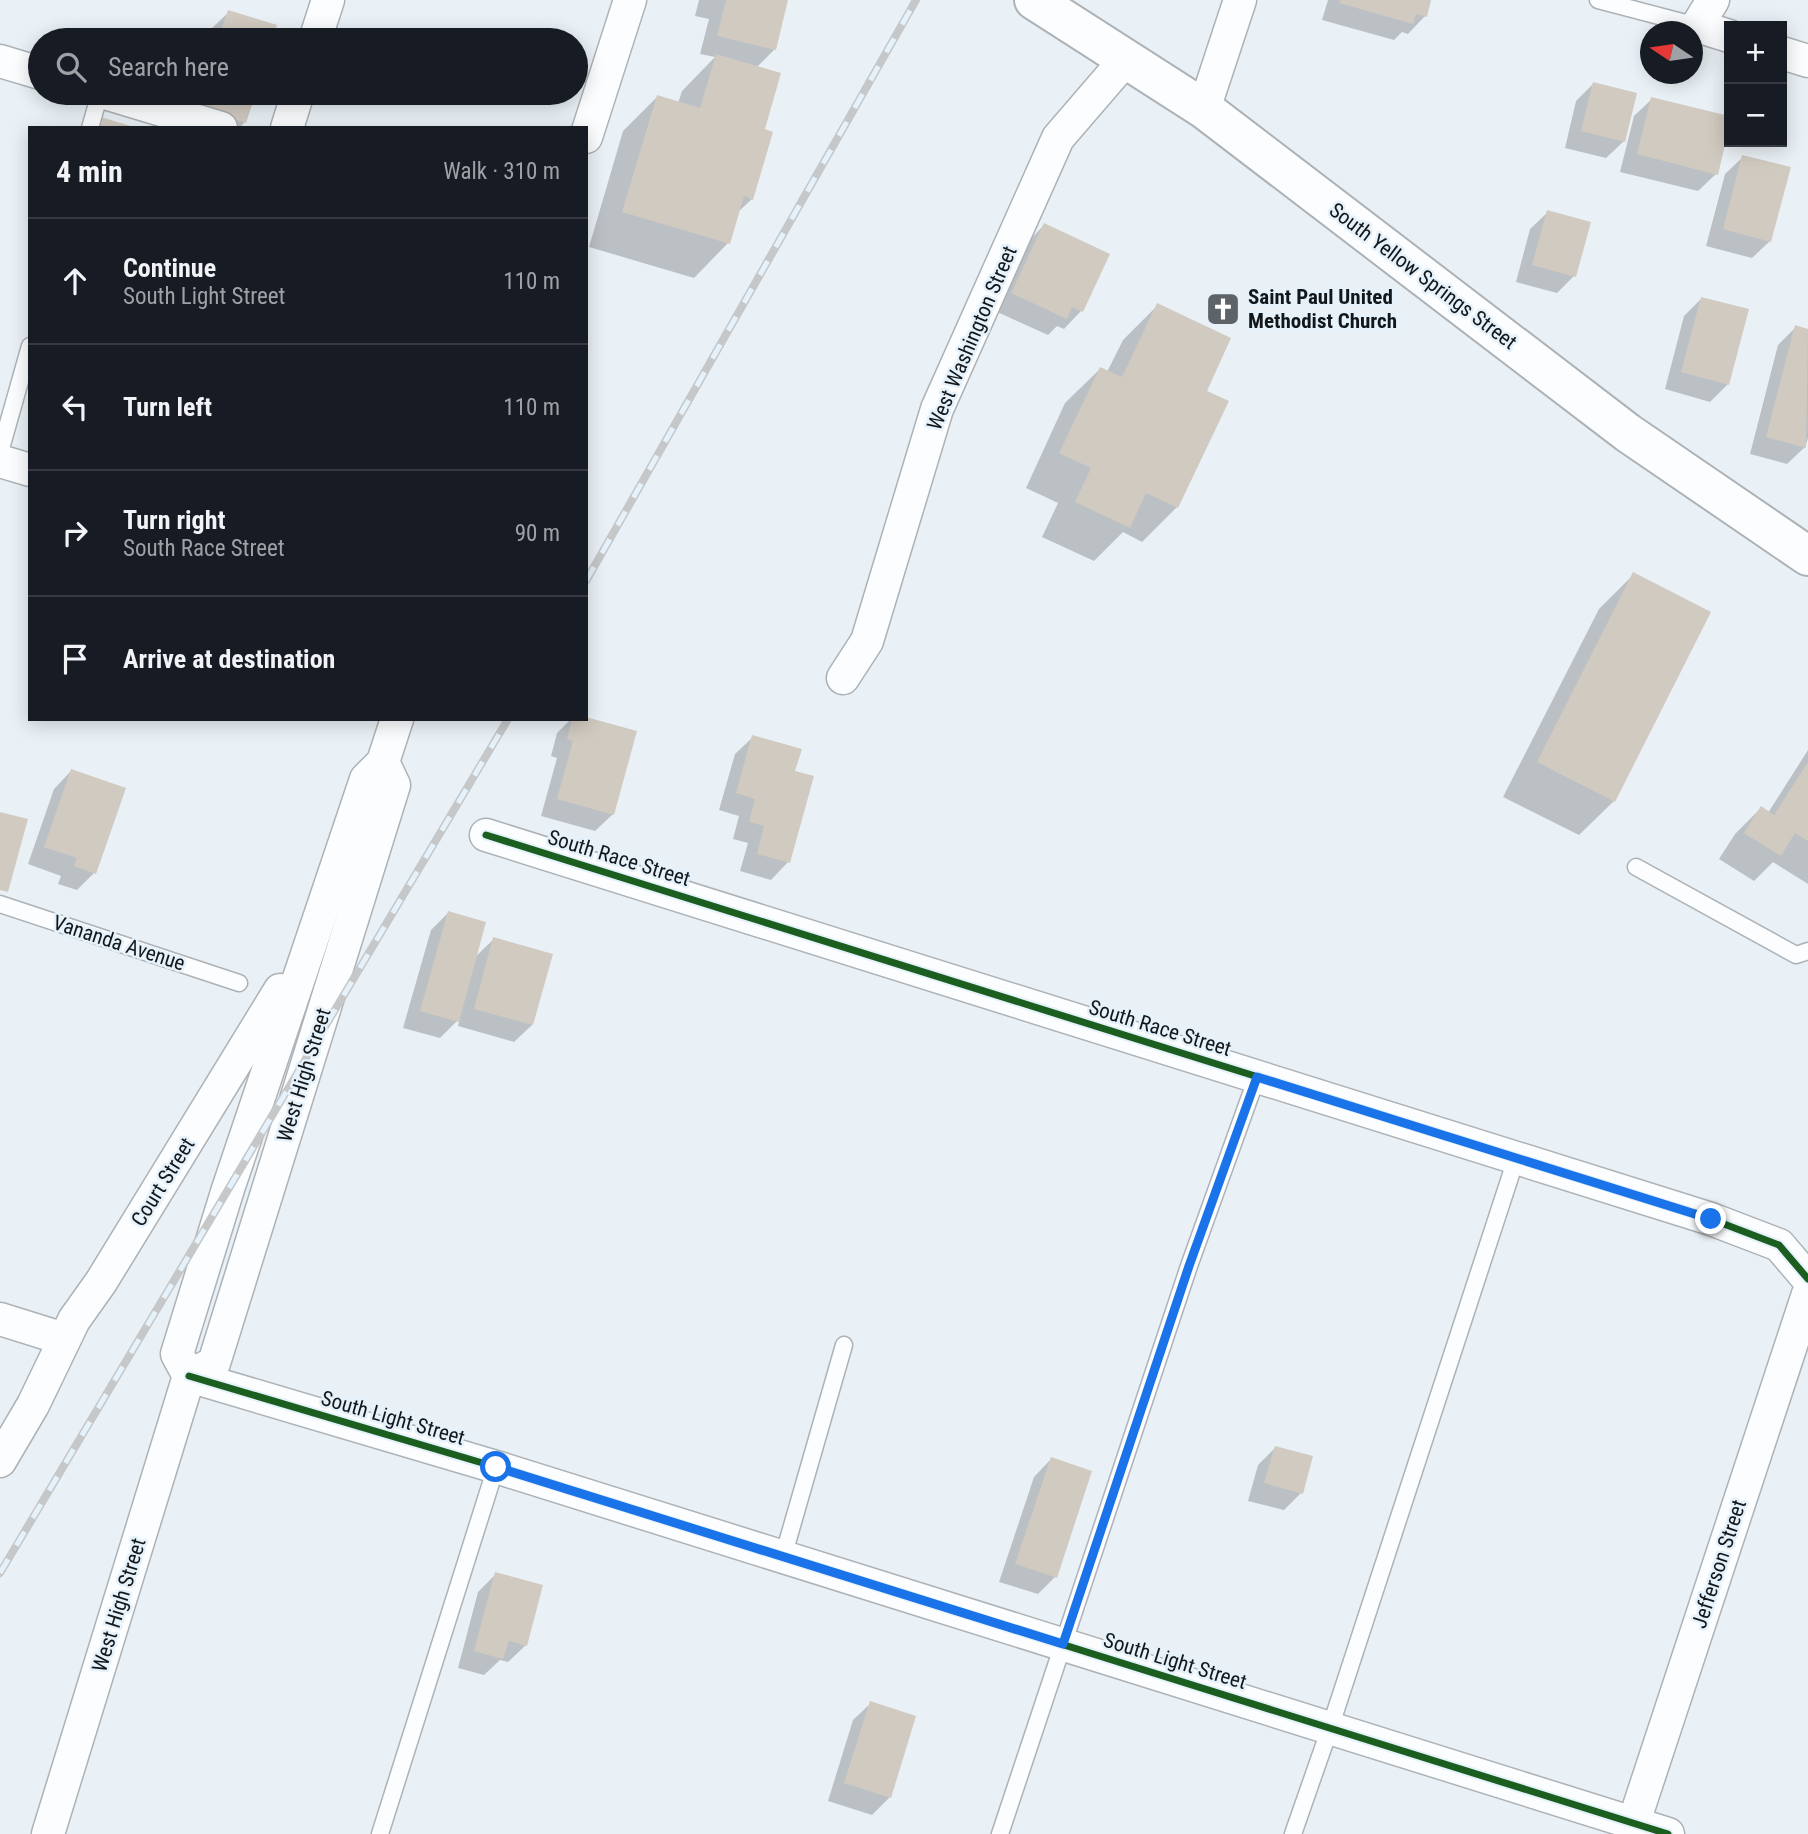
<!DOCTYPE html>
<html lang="en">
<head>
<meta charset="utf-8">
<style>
	:root { --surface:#171b24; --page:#242831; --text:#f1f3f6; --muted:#9ea1a6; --line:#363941 }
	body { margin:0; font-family:"Roboto Condensed",sans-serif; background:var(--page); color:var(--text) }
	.controls { position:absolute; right:21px; top:21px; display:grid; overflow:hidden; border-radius:0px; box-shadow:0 4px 18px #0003 }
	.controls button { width:63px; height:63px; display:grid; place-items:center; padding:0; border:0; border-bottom:2px solid var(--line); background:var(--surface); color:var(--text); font:35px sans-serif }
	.compass { position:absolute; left:1640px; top:21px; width:63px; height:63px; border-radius:50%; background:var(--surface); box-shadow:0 4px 18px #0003; rotate:283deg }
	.stop { position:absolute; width:21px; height:21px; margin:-16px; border:5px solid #1a73e8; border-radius:50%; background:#fff }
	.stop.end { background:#1a73e8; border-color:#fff; box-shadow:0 2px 7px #0008 }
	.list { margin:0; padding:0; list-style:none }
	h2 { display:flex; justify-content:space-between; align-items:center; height:91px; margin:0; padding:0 28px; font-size:30px }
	h2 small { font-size:23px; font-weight:400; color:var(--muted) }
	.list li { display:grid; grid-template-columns:46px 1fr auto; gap:21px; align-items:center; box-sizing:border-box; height:126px; padding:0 28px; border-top:2px solid var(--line) }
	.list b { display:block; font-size:26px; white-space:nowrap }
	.list p { margin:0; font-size:23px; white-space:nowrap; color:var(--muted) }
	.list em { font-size:23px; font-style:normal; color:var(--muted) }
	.icon { flex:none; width:38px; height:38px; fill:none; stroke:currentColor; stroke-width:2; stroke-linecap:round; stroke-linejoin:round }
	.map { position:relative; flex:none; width:1808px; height:1834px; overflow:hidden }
	.search { position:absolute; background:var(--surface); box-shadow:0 4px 18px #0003; left:28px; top:28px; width:560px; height:77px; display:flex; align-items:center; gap:18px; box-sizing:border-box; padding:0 24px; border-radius:38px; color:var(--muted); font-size:26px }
	.panel { position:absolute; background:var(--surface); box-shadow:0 4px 18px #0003; left:28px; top:126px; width:560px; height:595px; border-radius:0px }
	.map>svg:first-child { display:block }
	.shadow { fill:#0003 }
	.building { fill:#d1cac0 }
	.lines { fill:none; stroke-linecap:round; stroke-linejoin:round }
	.lane-casing { stroke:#acb2b6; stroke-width:19 }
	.street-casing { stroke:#acb2b6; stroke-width:35 }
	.secondary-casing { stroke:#acb2b6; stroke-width:42 }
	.lane { stroke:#fcfdfe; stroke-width:16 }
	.street { stroke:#fcfdfe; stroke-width:32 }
	.secondary { stroke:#fcfdfe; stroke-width:38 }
	.rail-casing { stroke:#c5c7c8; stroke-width:8 }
	.rail { stroke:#e5f2fb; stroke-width:5; stroke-dasharray:16; stroke-linecap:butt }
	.cycleway-casing { stroke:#e5f2fb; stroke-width:11 }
	.cycleway { stroke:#1b5e20; stroke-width:7 }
	.route { stroke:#1a73e8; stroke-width:9 }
	.labels { text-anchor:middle; stroke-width:5; stroke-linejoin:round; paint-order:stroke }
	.street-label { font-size:21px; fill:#13171a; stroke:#e5f2fb }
	.poi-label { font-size:21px; font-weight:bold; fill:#13171a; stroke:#e5f2fb; text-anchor:start }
</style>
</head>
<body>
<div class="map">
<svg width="1808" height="1834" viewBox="0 0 1808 1834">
	<rect width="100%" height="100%" fill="#eaf1f6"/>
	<!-- shadow -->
	<g class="shadow">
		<path d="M699 0H786L774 50 756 68 762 130 752 199 737 213 728 243 694 278 589 247 623 131 657 97 678 103 682 91 715 57 700 54 709 19 695 16Z"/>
		<path d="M1328 0H1429L1425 16 1408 34 1402 32 1394 40 1322 20Z"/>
		<path d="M229 12 275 26 271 40H208L211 29Z"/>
		<path d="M1594 83 1624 141 1606 158 1565 148 1576 101Z"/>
		<path d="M191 93H254L244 123 239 128H188L180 125Z"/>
		<path d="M1652 99 1729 118 1716 174 1698 191 1620 172 1634 116Z"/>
		<path d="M1743 157 1770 241 1752 258 1706 246 1725 174Z"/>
		<path d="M1548 212 1574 276 1557 293 1516 282 1530 229Z"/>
		<path d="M1044 225 1108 255 1081 311 1064 329 1057 326 1048 335 995 311 1027 243Z"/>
		<path d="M1702 298 1728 384 1710 402 1665 389 1684 316Z"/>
		<path d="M1158 305 1204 392 1177 507 1142 542 1123 532 1094 561 1042 537 1058 503 1026 488 1065 403 1100 369 1107 372 1123 340Z"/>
		<path d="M1796 327 1808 331V438L1805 447 1787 464 1750 454 1778 345Z"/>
		<path d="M1634 574 1614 801 1579 835 1503 797 1599 609Z"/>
		<path d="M571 719H586L613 814 595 831 541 816 557 758 551 756 557 733Z"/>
		<path d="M753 737 793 772 788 862 771 880 740 871 748 843 733 839 739 816 719 810 735 754Z"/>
		<path d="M1808 750V884L1773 862 1754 881 1719 859 1735 834 1761 808 1768 813Z"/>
		<path d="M71 771 94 873 77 890 58 884 61 876 28 864 54 789Z"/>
		<path d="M448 913 474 958 494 939 532 1025 514 1042 458 1026 460 1018 440 1038 403 1028 431 930Z"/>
		<path d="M1275 1448 1301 1493 1284 1510 1248 1501 1258 1465Z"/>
		<path d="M1051 1459 1055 1577 1038 1594 999 1582 1034 1477Z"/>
		<path d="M496 1574 526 1645 508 1662 500 1660 484 1675 458 1668 478 1592Z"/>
		<path d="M871 1703 890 1797 872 1815 828 1801 853 1720Z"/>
	</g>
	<!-- building -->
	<g class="building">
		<path d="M726 0H788L776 50 717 36Z"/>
		<path d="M1340 0H1431L1427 17 1416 14 1413 24 1339 3Z"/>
		<path d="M228 10 277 25 272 40H218Z"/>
		<path d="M716 54 781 73 765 129 773 132 753 200 744 196 730 244 622 212 657 95 700 108Z"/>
		<path d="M1593 82 1637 93 1625 142 1581 131Z"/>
		<path d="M201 93H256L246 123 197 108Z"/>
		<path d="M1651 97 1729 116V128L1718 175 1637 154Z"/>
		<path d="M101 117 134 127V128H98Z"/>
		<path d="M1742 155 1791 167 1771 242 1723 229Z"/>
		<path d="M1547 210 1591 222 1576 277 1532 265Z"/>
		<path d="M1044 223 1110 254 1083 312 1072 307 1067 319 1011 293Z"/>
		<path d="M1701 297 1749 309 1729 385 1681 372Z"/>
		<path d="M1157 303 1231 338 1207 391 1229 401 1178 508 1146 493 1130 528 1075 502 1091 468 1059 453 1100 367 1122 377Z"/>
		<path d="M1795 325 1808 329 1806 448 1766 437Z"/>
		<path d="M1633 572 1711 612 1615 802 1537 762Z"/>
		<path d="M586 717 637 731 614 815 557 799 573 741 567 739 572 719H586Z"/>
		<path d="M752 735 802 749 795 771 814 776 790 863 757 854 764 826 749 822 755 799 736 793Z"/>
		<path d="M1808 762V841L1795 833 1781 856 1744 833 1761 806 1774 815Z"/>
		<path d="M71 769 126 788 96 874 74 866 77 858 44 847Z"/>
		<path d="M0 812 28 819 8 892 0 890Z"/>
		<path d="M448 911 486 922 459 1022 420 1011Z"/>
		<path d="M493 937 553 954 533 1025 474 1009Z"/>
		<path d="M1275 1446 1313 1456 1303 1494 1264 1483Z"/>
		<path d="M1051 1457 1092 1471 1057 1578 1015 1564Z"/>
		<path d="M495 1572 543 1585 527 1646 509 1641 503 1659 474 1651Z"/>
		<path d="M870 1701 916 1716 891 1798 844 1783Z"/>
	</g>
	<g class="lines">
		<!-- lane casing -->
		<g class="lane-casing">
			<g id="lane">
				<path d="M1598 0 1697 26"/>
				<path d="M90 128 100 93"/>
				<path d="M0 452 30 346"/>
				<path d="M1636 867 1796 955 1808 951"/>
				<path d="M0 904 239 983"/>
				<path d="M783 1557 844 1345"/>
				<path d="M380 1834 496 1467"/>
				<path d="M1000 1834 1189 1266 1257 1077"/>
				<path d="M1293 1834 1330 1728 1516 1159"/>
			</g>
		</g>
		<!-- street casing -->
		<g class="street-casing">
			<g id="street">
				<path d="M1713 0 1697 26 1729 36"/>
				<path d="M315 40 328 0"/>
				<path d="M1782 53 1808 61"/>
				<path d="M0 61 40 73"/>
				<path d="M105 93 221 128"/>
				<path d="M1204 109 1240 0"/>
				<path d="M287 128 298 93"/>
				<path d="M586 137 630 0"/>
				<path d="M0 461 30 470"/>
				<path d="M843 678 867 641 937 409 1058 138 1126 59"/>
				<path d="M486 835 1711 1219 1779 1245 1808 1279"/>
				<path d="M0 1319 64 1339"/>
				<path d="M189 1376 496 1467 1668 1834"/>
				<path d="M189 1376 177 1354 228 1189 366 779 383 762 397 719"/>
				<path d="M0 1461 33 1405 74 1320 101 1282 280 990"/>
				<path d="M48 1834 189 1376 214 1363 394 785 383 762"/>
				<path d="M1630 1834 1808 1294"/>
			</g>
		</g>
		<!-- secondary casing -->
		<g class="secondary-casing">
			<path id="secondary" d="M1034 0 1204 109 1628 433 1808 556"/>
		</g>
		<!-- lane -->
		<use href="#lane" class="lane"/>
		<!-- street -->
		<use href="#street" class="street"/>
		<!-- secondary -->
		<use href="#secondary" class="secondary"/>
		<!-- rail casing -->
		<g class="rail-casing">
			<g id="rail">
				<path d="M586 581 916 0"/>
				<path d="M0 1573 508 719"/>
			</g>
		</g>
		<!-- rail -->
		<use href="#rail" class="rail"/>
		<!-- cycleway casing -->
		<g class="cycleway-casing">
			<g id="cycleway">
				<path d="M486 835 1711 1219 1779 1245 1808 1279"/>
				<path d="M189 1376 496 1467 1668 1834"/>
			</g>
		</g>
		<!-- cycleway -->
		<use href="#cycleway" class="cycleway"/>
	</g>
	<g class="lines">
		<!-- route -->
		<path class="route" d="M496 1467 1063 1644 1189 1266 1257 1077 1711 1219"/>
	</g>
	<!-- icons -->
	<defs>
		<g id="church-square" transform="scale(1.75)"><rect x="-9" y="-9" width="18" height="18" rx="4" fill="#5e6367" stroke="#e5f2fb"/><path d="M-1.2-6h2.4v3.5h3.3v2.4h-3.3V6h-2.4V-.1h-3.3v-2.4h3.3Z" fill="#fff"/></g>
	</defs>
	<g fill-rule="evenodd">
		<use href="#church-square" x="1223" y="309"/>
	</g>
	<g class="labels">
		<!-- street labels -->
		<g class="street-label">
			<text transform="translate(1423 276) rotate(37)" y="7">South Yellow Springs Street</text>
			<text transform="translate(972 338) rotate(-67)" y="7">West Washington Street</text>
			<text transform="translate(619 858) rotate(17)" y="7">South Race Street</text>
			<text transform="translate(119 943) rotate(18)" y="7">Vananda Avenue</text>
			<text transform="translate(1160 1028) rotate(17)" y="7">South Race Street</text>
			<text transform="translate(304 1075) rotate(-73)" y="7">West High Street</text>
			<text transform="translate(163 1182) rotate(-58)" y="7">Court Street</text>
			<text transform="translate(393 1418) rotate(16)" y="7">South Light Street</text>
			<text transform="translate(1719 1564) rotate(-72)" y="7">Jefferson Street</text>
			<text transform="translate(119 1605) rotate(-73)" y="7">West High Street</text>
			<text transform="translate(1175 1661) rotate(17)" y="7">South Light Street</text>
		</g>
		<!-- poi labels -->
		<g class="poi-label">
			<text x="1248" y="304">Saint Paul United<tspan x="1248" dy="24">Methodist Church</tspan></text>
		</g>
	</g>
</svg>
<div class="controls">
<button>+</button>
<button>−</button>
</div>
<svg class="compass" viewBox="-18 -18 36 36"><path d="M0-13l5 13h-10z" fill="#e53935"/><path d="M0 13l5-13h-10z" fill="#9ea1a6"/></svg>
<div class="stop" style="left:496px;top:1467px"></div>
<div class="stop end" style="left:1711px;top:1219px"></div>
<div class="search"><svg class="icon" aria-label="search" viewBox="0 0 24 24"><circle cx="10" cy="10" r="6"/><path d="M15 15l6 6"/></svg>Search here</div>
<section class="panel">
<h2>4 min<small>Walk · 310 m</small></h2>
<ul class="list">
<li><svg class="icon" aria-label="ahead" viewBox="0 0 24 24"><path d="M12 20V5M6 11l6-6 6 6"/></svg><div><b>Continue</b><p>South Light Street</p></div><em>110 m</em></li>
<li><svg class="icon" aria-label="left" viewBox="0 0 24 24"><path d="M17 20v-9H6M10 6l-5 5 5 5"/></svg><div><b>Turn left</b></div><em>110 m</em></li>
<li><svg class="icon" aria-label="right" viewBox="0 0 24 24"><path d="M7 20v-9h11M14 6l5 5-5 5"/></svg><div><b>Turn right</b><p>South Race Street</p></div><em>90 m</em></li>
<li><svg class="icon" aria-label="arrive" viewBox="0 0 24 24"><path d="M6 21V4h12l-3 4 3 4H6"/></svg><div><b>Arrive at destination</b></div></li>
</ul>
</section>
</div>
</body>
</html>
